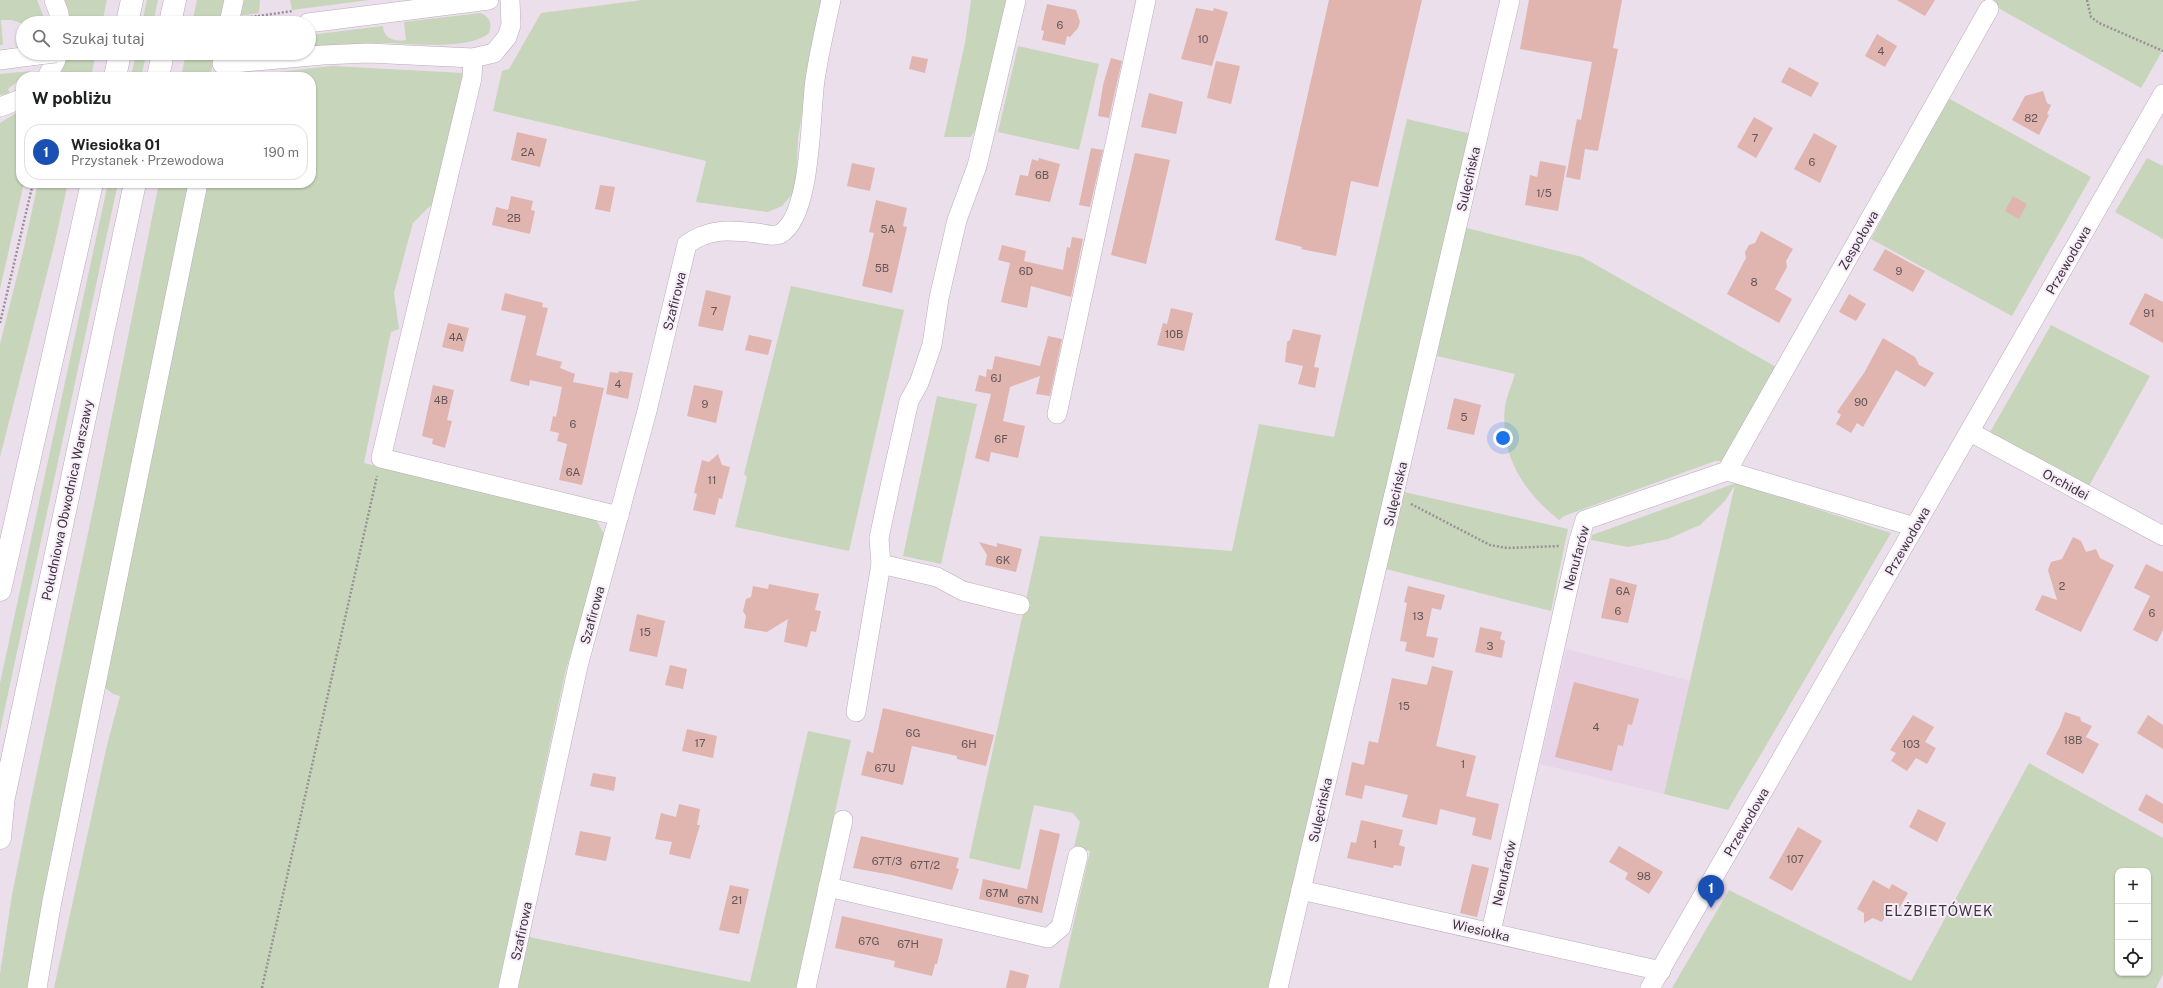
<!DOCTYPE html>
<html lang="pl">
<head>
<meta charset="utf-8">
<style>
	:root { --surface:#fff; --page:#f6f6f6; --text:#202124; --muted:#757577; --line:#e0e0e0; --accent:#2563eb }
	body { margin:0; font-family:"Public Sans",sans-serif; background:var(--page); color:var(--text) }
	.controls { position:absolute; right:12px; bottom:12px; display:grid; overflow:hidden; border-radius:8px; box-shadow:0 1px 3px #0004 }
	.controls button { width:36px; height:36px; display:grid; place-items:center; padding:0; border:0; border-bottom:1px solid var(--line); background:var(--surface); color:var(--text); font:20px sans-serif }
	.you { position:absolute; left:1503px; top:438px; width:14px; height:14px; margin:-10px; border:3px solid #fff; border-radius:50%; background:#1a73e8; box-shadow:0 0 0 6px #1a73e833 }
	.badge { display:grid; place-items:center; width:26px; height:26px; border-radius:50%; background:var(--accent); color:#fff; font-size:13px; font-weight:700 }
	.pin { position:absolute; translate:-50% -33px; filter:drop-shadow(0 1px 2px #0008) }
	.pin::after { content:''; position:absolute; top:21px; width:14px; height:12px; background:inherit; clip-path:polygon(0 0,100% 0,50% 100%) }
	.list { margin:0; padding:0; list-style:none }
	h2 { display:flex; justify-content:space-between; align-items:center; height:52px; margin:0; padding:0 16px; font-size:17px }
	h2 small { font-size:13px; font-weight:400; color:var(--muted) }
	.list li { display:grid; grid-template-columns:26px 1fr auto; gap:12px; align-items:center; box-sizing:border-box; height:56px; margin:0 8px 8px; padding:0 8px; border:1px solid var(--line); border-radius:16px }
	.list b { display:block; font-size:15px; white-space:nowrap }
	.list p { margin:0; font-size:13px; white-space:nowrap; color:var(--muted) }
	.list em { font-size:13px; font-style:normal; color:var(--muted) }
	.icon { flex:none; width:22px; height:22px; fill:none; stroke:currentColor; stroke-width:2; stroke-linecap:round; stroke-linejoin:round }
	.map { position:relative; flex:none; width:2163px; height:988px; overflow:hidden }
	.search { position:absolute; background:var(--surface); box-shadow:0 1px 3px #0004; left:16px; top:16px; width:300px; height:44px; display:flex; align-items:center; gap:10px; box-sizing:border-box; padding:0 14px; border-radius:22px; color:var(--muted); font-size:15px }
	.panel { position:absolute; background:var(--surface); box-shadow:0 1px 3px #0004; left:16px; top:72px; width:300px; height:116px; border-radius:16px }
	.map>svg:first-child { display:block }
	.built { fill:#e8d5e9 }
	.green { fill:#c7d5bb; fill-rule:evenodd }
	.building { fill:#e0b4af }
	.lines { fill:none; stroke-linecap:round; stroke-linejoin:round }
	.minor-casing { stroke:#b9acb9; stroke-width:20 }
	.highway-casing { stroke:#b9acb9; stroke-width:23 }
	.path { stroke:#999099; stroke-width:2.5; stroke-dasharray:2 2; stroke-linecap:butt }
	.minor { stroke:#fff; stroke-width:19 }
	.highway { stroke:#fff; stroke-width:22 }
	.minor-bridge-casing { stroke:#b9acb9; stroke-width:20; stroke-linecap:butt }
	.path-bridge { stroke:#999099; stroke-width:2.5; stroke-dasharray:2 2; stroke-linecap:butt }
	.minor-bridge { stroke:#fff; stroke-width:19 }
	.labels { text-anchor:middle; stroke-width:4; stroke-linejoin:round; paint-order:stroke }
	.number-label { font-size:11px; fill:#645658 }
	.street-label { font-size:13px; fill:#3b363b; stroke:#f9ecfa }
	.neighbourhood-label { font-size:14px; letter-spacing:1px; fill:#3b363b; stroke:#f9ecfa }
</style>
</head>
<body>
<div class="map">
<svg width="2163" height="988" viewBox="0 0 2163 988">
	<rect width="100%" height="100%" fill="#ecdfec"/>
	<!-- built -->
	<path class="built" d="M1566 649 1691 681 1664 794 1540 764Z"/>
	<!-- green -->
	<g class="green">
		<path d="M0 0H37L46 23 23 24 12 20H1L3 45H0Z"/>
		<path d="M65 0H107L102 23H70Z"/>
		<path d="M147 0H158L153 23H142Z"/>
		<path d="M197 0H227L221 23H192Z"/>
		<path d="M242 0H260L259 13 237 16Z"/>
		<path d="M290 0H369L292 10Z"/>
		<path d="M642 0H824L810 64 798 139 796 190 782 206 768 212 696 202 706 161 493 111 502 71 509 69 541 13Z"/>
		<path d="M971 0H1007L979 124 971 137H944L965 43Z"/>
		<path d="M1984 0H2163V50L2141 88Z"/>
		<path d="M480 13C489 16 493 23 489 33 469 51 409 43 382 43 358 43 333 45 309 48V35L383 26C383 39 396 42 406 40L404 22Z"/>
		<path d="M1018 46 1099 64 1079 150 998 132Z"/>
		<path d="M67 53H96L91 77H60Z"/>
		<path d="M186 53H215L210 77H181Z"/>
		<path d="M146 56 141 77H131L135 58Z"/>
		<path d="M332 66 464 73 434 202 413 223 394 293 399 329 391 332 364 463 593 517 598 523 606 538 566 669 498 988H54L107 745 120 696 113 694 104 687 207 183H311V77H233Z"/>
		<path d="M31 71 8 89 10 94 0 95V74Z"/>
		<path d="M1948 98 2091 177 2012 316 1871 239Z"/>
		<path d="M21 110V183H24L0 289V123Z"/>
		<path d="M1407 119 1472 134 1271 988H1059L1090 851 1074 847 1080 822 1073 813 1034 805 1020 870 969 858 1040 536 1232 551 1259 424 1334 437Z"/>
		<path d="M2147 158 2163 166V239L2115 212Z"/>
		<path d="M38 183H68L54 246 0 457V344L23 252Z"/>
		<path d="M108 183H118L0 731V683Z"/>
		<path d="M159 183H189L31 988H0V973L12 895 32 795 94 505Z"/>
		<path d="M1463 227 1582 257 1776 367 1722 461H1715L1564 516 1559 520C1522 490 1500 456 1505 406 1507 396 1512 384 1515 374L1437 356Z"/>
		<path d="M791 286 904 310 849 551 735 527 747 477 744 474Z"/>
		<path d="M2051 325 2150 376 2089 486 1989 434Z"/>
		<path d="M937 396 977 404 941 564 903 556Z"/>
		<path d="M1736 483 1891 533 1728 810 1664 794 1735 485 1725 501 1700 525 1668 539 1628 547 1591 540 1592 535Z"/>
		<path d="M1404 492 1568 529 1551 611 1386 569Z"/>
		<path d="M808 731 851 740 796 988H518L529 937 750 982Z"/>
		<path d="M2029 763 2163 838V974L2156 988H1672L1729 890 1911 981ZM2118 871H2148V973H2118Z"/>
	</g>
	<!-- building -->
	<g class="building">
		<path d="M1329 0H1422L1378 187 1351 181 1336 256 1301 249 1302 247 1275 240Z"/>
		<path d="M1529 0H1622L1613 48 1618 49 1598 151 1585 149 1580 180 1566 177 1577 119 1581 120 1592 62 1520 49Z"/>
		<path d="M1897 0H1935L1925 16Z"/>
		<path d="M1047 4 1076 10 1080 22 1078 28 1070 37 1067 36 1065 45 1042 40 1044 31 1041 30Z"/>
		<path d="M1196 8 1213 11 1214 8 1228 12 1212 66 1181 59Z"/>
		<path d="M1877 34 1897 46 1885 67 1865 56Z"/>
		<path d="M912 56 928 59 925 73 909 69Z"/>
		<path d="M1111 58 1122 61 1109 118 1098 116 1103 85Z"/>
		<path d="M1216 61 1240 66 1231 104 1207 98Z"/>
		<path d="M1789 67 1819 83 1811 97 1781 82Z"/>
		<path d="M2043 91 2047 103 2051 105 2047 114 2049 115 2039 135 2012 120 2025 96Z"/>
		<path d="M1149 93 1183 102 1176 134 1141 127Z"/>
		<path d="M1754 117 1773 128 1756 158 1737 147Z"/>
		<path d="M517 132 547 139 540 167 511 160Z"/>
		<path d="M1814 133 1837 146 1820 183 1794 169Z"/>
		<path d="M1091 148 1103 150 1090 207 1079 205Z"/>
		<path d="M1135 153 1170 160 1146 264 1111 255Z"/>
		<path d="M1039 158 1060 164 1050 202 1015 195 1020 175 1028 176 1032 159 1038 161Z"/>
		<path d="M1540 161 1566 166 1558 211 1525 205 1530 175 1537 177Z"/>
		<path d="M852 163 875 168 870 191 847 186Z"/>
		<path d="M600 185 615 187 610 212 595 209Z"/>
		<path d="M511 196 533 201 531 210 535 211 530 234 492 225 496 207 508 210Z"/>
		<path d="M2013 196 2027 204 2019 219 2005 211Z"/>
		<path d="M876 200 907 208 903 226 907 227 892 293 862 286 874 233 869 232Z"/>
		<path d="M1761 231 1793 249 1786 261 1787 267 1775 289 1792 299 1779 323 1727 294 1746 258 1745 252 1749 245 1755 243Z"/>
		<path d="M1072 237 1083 239 1071 297 1031 286 1027 308 1001 302 1010 263 998 260 1002 245 1026 251 1024 261 1063 270 1067 247 1070 248Z"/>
		<path d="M1885 249 1925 271 1913 292 1873 270Z"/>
		<path d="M706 290 731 296 723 331 698 326Z"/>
		<path d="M505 293 543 303 542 307 548 308 536 355 562 362 560 368 575 374 573 382 604 388 582 485 559 480 567 444 557 441 559 433 550 431 553 416 556 417 562 387 530 380 529 386 510 381 526 316 501 310Z"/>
		<path d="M2145 293 2163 302V343L2129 324Z"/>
		<path d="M1849 294 1866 304 1856 321 1839 312Z"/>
		<path d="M1171 308 1193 313 1184 351 1157 345 1163 323 1167 324Z"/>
		<path d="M448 323 469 328 463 352 442 347Z"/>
		<path d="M1293 329 1321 335 1314 367 1319 368 1315 388 1298 384 1303 366 1285 362 1287 342 1290 340Z"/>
		<path d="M749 335 772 340 768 355 745 350Z"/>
		<path d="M1048 336 1062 339 1050 396 1036 394 1040 376 1010 387 1003 421 1025 426 1018 458 991 452 989 462 975 458 991 394 975 391 979 375 986 377 987 369 992 370 995 356 1040 366Z"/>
		<path d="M1883 338 1915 357 1919 365 1934 373 1925 387 1896 370 1863 427 1857 423 1851 433 1836 424 1841 415 1837 412 1864 373Z"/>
		<path d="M619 371 633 373 628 399 606 394 610 372 618 373Z"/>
		<path d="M433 385 454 390 447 420 452 421 445 448 432 444 433 439 422 436Z"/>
		<path d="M694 385 723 391 716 423 687 416Z"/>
		<path d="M1454 398 1481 405 1474 435 1447 429Z"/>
		<path d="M718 454 722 465 730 467 722 499 719 498 715 515 693 510 697 494 694 493 702 460 709 462Z"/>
		<path d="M2073 537 2081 541 2086 552 2096 549 2100 558 2114 565 2081 632 2035 610 2042 595 2057 600 2048 570 2051 562 2062 559Z"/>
		<path d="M979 542 997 547V543L1022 549 1016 572 985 565 987 555Z"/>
		<path d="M2146 564 2162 572 2163 570V630L2157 642 2133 630 2150 596 2134 588Z"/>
		<path d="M1610 578 1637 585 1628 623 1601 618Z"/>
		<path d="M769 584 819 594 815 610 821 611 816 632 811 631 807 647 784 642 788 619 767 632 744 628 746 616 743 611 746 599 751 597 753 586 768 589Z"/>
		<path d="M1408 586 1445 595 1441 610 1432 608 1426 636 1438 638 1434 658 1405 651 1407 642 1400 641 1407 603 1404 602Z"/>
		<path d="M637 614 665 621 657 657 629 651Z"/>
		<path d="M1480 627 1502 632 1500 639 1505 641 1502 658 1475 652Z"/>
		<path d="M670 665 687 669 683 689 665 685Z"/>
		<path d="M1432 666 1453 671 1436 746 1476 756 1466 796 1499 804 1491 840 1472 835 1476 818 1440 809 1437 825 1402 817 1408 795 1365 785 1362 799 1345 795 1352 762 1364 765 1369 741 1378 743 1392 678 1427 685Z"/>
		<path d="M1574 682 1639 699 1632 725 1628 724 1623 746 1618 745 1612 771 1555 757Z"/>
		<path d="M883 708 994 735 986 766 957 759V756L912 746 903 785 861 775 867 751 873 753Z"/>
		<path d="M2065 712 2080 717 2081 721 2092 726 2086 737 2099 744 2083 774 2046 754 2060 726Z"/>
		<path d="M1913 715 1934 727 1925 742 1936 748 1927 764 1916 758 1907 771 1891 761 1896 753 1890 750Z"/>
		<path d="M2148 715 2163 725V749L2137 733Z"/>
		<path d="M687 729 717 736 713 758 682 751Z"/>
		<path d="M593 773 616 777 614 791 590 786Z"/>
		<path d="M2146 794 2163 804V824L2138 810Z"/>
		<path d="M679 804 700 809 697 825H700L690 859 669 854 672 842 655 839 661 813 676 817Z"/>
		<path d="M1918 809 1946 823 1937 842 1909 827Z"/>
		<path d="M1361 820 1403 830 1399 845 1405 847 1401 866 1394 865 1393 868 1347 858 1351 842 1356 843Z"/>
		<path d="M1798 827 1822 841 1792 891 1769 878Z"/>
		<path d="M1040 829 1060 834 1042 913 979 899 983 879 1027 889Z"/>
		<path d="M580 831 611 837 606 861 575 855Z"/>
		<path d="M861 836 959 858 956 868 959 869 952 890 892 875 853 868Z"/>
		<path d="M1619 846 1663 872 1649 894 1625 879 1628 873 1609 862Z"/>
		<path d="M1472 864 1489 868 1477 917 1460 913Z"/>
		<path d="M1873 880 1889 889 1892 884 1908 893 1896 914 1889 910 1882 922 1873 918 1864 923V913L1857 909Z"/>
		<path d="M730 885 749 889 739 934 719 930Z"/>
		<path d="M842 916 943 939 937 964H935L932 976 894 967 895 961 835 948Z"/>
		<path d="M1010 970 1029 975 1026 988H1006Z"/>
	</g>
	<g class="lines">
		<!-- minor casing -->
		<g class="minor-casing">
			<g id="minor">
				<path d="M54 0 59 13 60 23"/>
				<path d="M229 23 234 0"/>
				<path d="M308 23 489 0"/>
				<path d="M473 58 472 78 381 458 619 516"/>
				<path d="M0 60 30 56"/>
				<path d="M222 64 323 55 368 53 473 58 494 53 507 37 511 25 510 0"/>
				<path d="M47 77 56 60 58 53"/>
				<path d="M0 107 21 99"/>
				<path d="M1057 414 1146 0"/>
				<path d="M1970 432 2163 536"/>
				<path d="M1727 471 1989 9"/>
				<path d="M881 564 937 577 963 591 1020 605"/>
				<path d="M856 712 881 564 879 538 892 477 909 401 919 383 932 345 939 298 957 220 977 166 1016 0"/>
				<path d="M828 887 1048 938 1061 927 1078 856"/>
				<path d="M1301 890 1661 971"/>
				<path d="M1491 932 1578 544 1585 520 1727 471 1915 527"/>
				<path d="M37 988 52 901 198 183"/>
				<path d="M508 988 578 666 647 411 687 244C710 228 729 230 757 233 764 234 773 237 780 234 812 216 810 114 815 80 819 53 825 27 831 0"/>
				<path d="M806 988 843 820"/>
				<path d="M1278 988 1510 0"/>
				<path d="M1650 988 2163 94"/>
			</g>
		</g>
		<!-- highway casing -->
		<g class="highway-casing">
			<g id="highway">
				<path d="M127 23 132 0"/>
				<path d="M170 23 175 0"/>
				<path d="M115 77 120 53"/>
				<path d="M158 77 163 53"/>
				<path d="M0 590 92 183"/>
				<path d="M0 816 135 183"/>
				<path d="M0 838 3 805"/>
			</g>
		</g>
		<!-- path -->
		<g class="path">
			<path d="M2087 0 2091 17 2099 23 2163 51"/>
			<path d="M258 16 293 11"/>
			<path d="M0 323 33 183"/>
			<path d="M1411 504 1490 545 1507 548 1559 546"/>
			<path d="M262 988 377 476"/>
		</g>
		<!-- minor -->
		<use href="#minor" class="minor"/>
		<!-- highway -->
		<use href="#highway" class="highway"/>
		<!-- minor-bridge casing -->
		<g class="minor-bridge-casing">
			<path id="minor-bridge" d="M30 56 56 53"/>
		</g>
		<!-- path-bridge -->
		<path class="path-bridge" d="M199 23 258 16"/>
		<!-- minor-bridge -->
		<use href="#minor-bridge" class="minor-bridge"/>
	</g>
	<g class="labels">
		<!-- number labels -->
		<g class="number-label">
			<text x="1060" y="29">6</text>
			<text x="1203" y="43">10</text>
			<text x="1881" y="55">4</text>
			<text x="2031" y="122">82</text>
			<text x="1755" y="142">7</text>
			<text x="528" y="156">2A</text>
			<text x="1812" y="166">6</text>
			<text x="1042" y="179">6B</text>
			<text x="1544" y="197">1/5</text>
			<text x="514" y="222">2B</text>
			<text x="888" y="233">5A</text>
			<text x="882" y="272">5B</text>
			<text x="1026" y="275">6D</text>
			<text x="1899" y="275">9</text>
			<text x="1754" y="286">8</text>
			<text x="714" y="315">7</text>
			<text x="2149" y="317">91</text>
			<text x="1174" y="338">10B</text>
			<text x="456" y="341">4A</text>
			<text x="996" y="382">6J</text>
			<text x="618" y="388">4</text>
			<text x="441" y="404">4B</text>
			<text x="1861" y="406">90</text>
			<text x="705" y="408">9</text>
			<text x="1464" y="421">5</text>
			<text x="573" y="428">6</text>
			<text x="1001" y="443">6F</text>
			<text x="573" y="476">6A</text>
			<text x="712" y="484">11</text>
			<text x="1003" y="564">6K</text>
			<text x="2062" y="590">2</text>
			<text x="1623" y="595">6A</text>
			<text x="1618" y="615">6</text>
			<text x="2152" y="617">6</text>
			<text x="1418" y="620">13</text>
			<text x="645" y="636">15</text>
			<text x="1490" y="650">3</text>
			<text x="1404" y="710">15</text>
			<text x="1596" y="731">4</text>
			<text x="913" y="737">6G</text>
			<text x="2073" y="744">18B</text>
			<text x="700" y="747">17</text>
			<text x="969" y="748">6H</text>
			<text x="1911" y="748">103</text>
			<text x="1463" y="768">1</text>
			<text x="885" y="772">67U</text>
			<text x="1375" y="848">1</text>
			<text x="1795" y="863">107</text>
			<text x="887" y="865">67T/3</text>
			<text x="925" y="869">67T/2</text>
			<text x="1644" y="880">98</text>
			<text x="997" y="897">67M</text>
			<text x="737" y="904">21</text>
			<text x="1028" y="904">67N</text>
			<text x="869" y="945">67G</text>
			<text x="908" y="948">67H</text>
		</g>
		<!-- street labels -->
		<g class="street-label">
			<text transform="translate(1468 179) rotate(-77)" y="5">Sulęcińska</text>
			<text transform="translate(1858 240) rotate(-60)" y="5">Zespołowa</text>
			<text transform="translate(2068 260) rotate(-60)" y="5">Przewodowa</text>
			<text transform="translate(674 301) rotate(-76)" y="5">Szafirowa</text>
			<text transform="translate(2066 484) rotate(28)" y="5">Orchidei</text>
			<text transform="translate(1395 494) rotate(-77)" y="5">Sulęcińska</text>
			<text transform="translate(67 500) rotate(-78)" y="5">Południowa Obwodnica Warszawy</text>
			<text transform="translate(1907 541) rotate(-60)" y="5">Przewodowa</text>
			<text transform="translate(1576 558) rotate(-75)" y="5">Nenufarów</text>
			<text transform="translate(592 615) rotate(-75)" y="5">Szafirowa</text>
			<text transform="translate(1320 810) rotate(-77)" y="5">Sulęcińska</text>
			<text transform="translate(1746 822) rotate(-60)" y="5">Przewodowa</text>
			<text transform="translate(1504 873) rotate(-77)" y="5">Nenufarów</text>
			<text transform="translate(1481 930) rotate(13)" y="5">Wiesiołka</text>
			<text transform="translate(521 931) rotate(-78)" y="5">Szafirowa</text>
		</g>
		<!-- neighbourhood labels -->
		<g class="neighbourhood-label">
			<text x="1939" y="916">ELŻBIETÓWEK</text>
		</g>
	</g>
</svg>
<div class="controls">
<button>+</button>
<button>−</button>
<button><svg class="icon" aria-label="locate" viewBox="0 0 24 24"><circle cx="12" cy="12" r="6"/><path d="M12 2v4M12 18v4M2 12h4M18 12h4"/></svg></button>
</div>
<div class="you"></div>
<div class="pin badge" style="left:1711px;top:908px;background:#1a4fb4">1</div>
<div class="search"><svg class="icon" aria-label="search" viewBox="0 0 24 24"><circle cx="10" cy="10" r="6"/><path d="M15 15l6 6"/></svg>Szukaj tutaj</div>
<section class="panel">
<h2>W pobliżu<small></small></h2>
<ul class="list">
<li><span class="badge" style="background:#1a4fb4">1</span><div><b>Wiesiołka 01</b><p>Przystanek · Przewodowa</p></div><em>190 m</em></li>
</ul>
</section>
</div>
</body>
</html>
